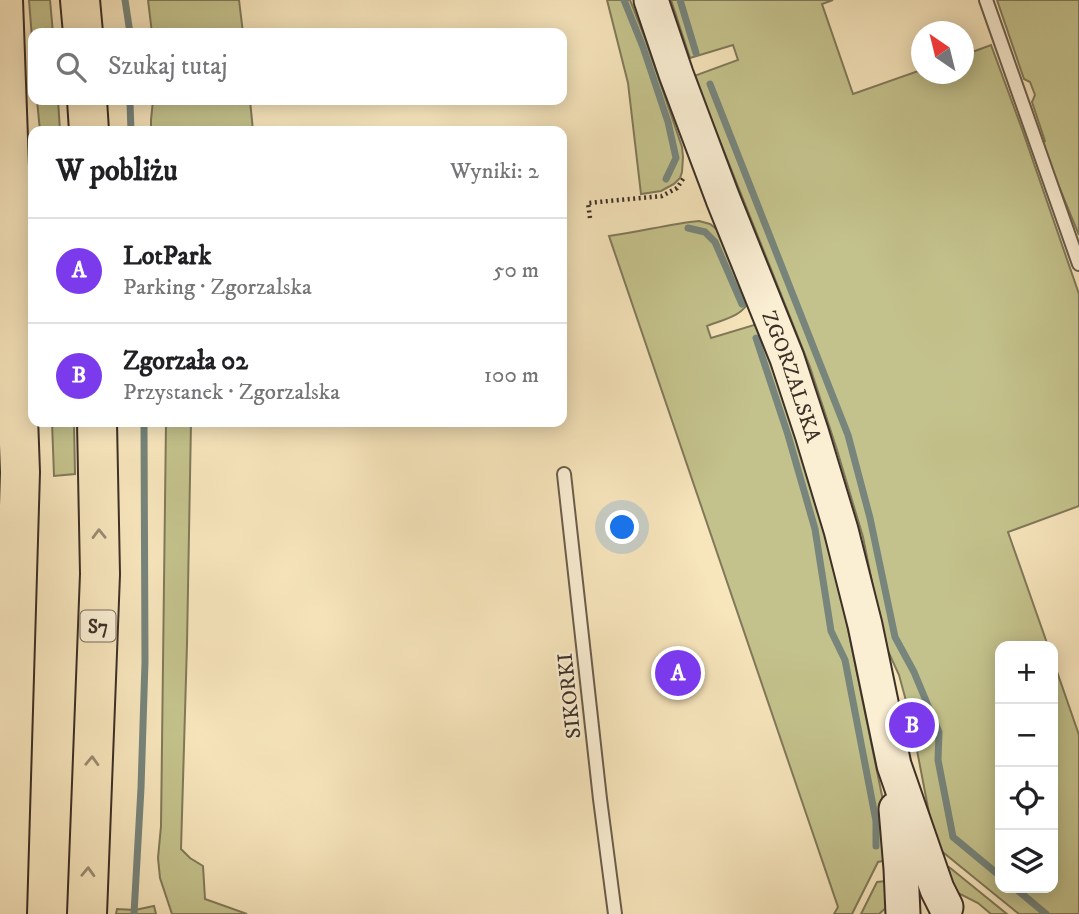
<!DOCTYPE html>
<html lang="pl">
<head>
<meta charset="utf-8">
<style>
	:root { --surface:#fff; --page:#f6f6f6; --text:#202124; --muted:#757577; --line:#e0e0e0; --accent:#7c3aed }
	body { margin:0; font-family:"IM FELL DW Pica",serif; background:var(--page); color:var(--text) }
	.controls { position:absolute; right:21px; bottom:21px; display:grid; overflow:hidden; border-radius:14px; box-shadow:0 4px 18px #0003 }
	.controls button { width:63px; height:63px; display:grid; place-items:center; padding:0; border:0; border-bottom:2px solid var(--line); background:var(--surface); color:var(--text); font:35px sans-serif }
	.compass { position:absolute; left:911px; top:21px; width:63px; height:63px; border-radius:50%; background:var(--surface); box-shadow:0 4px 18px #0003; rotate:325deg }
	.you { position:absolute; left:623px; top:528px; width:24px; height:24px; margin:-18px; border:5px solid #fff; border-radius:50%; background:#1a73e8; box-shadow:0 0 0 10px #1a73e833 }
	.badge { display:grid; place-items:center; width:46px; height:46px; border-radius:50%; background:var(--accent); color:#fff; font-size:23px; font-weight:700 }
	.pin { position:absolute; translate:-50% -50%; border:4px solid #fff; box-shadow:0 2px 7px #0006 }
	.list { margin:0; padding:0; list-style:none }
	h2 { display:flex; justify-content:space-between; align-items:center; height:91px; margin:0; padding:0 28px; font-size:30px }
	h2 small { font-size:23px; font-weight:400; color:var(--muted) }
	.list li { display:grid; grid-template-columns:46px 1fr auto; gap:21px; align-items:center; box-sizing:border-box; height:105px; padding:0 28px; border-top:2px solid var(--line) }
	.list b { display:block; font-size:26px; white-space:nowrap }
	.list p { margin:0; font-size:23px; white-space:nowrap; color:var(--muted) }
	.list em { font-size:23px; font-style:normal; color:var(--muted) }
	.icon { flex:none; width:38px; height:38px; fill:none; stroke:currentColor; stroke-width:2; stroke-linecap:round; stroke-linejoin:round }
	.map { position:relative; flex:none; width:1079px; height:914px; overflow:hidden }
	.search { position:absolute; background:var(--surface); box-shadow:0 4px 18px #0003; left:28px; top:28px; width:539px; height:77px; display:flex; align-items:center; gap:18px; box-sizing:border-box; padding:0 24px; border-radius:14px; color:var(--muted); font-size:26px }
	.panel { position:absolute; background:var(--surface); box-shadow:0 4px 18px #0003; left:28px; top:126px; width:539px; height:301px; border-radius:14px }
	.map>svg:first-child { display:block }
	.green { fill:#c4c28c; stroke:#80795a; stroke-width:2 }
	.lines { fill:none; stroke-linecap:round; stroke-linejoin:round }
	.stream { stroke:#77857c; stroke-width:7 }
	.lane-casing { stroke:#6b5d4c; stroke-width:16 }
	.secondary-casing { stroke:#3c3027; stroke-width:37 }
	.highway-casing { stroke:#3c3027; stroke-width:42 }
	.path { stroke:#3c3027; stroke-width:4.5; stroke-dasharray:2 3.5; stroke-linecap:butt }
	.lane { stroke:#faeed3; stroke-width:12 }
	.secondary { stroke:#faeed3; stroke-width:33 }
	.highway { stroke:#f7e5bc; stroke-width:38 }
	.oneway { stroke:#9a8a72 }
	.labels { text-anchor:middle; stroke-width:5; stroke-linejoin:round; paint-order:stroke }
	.shield { fill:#faeed3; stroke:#75695b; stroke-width:2 }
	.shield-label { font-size:19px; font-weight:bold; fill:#3c3027 }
	.street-label { font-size:21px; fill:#3c3027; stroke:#faeed3 }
</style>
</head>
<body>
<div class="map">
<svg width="1079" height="914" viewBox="0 0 1079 914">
	<rect width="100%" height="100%" fill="#f7e5bc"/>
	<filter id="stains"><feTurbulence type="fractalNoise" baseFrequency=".00286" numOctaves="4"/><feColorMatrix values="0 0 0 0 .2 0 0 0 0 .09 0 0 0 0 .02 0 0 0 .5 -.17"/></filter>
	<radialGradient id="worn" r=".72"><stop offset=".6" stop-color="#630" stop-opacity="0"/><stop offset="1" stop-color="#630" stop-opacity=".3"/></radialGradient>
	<!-- green -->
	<g class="green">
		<path d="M29 0H50L53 33H33V51Z"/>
		<path d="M148 0H239L243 33H152Z"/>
		<path d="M607 0H630L646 41 682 147 683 157 682 172 680 178 674 184 661 191 641 194 628 83Z"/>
		<path d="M671 0H833L822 4 853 94 921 70 922 74H964V55L991 45 1022 129 1079 294V506L1008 532 1048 646H1000V888H1053V660L1079 735V914H1019L939 849 935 844 915 740 919 738 916 718 911 719 899 675 884 642 863 537 837 450 810 367 694 76 738 60 733 45 690 58Z"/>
		<path d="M997 0H1079V235L1041 143 1045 141 1032 102 1035 95 1030 82 1024 79Z"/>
		<path d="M37 100H58L60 131H40Z"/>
		<path d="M153 100H250L253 131H151V120Z"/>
		<path d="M699 221 710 224 719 231 749 300C744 316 722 320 707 326L711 338 754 325 760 328 809 465 839 585 889 830 893 859 878 862 852 914H834L838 907 609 236C640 232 669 224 699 221Z"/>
		<path d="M52 422H74L75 474 54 476Z"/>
		<path d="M166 422H191L187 644 181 849 190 858 203 866 205 899 247 914H172L160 878 158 858 161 826Z"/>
		<path d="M949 867 1007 914H991L978 903 956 892 937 870Z"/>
		<path d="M896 880 888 906 879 914H861L877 882Z"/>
		<path d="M154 906 156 914H116L117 909 135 910Z"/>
	</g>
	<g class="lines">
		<!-- stream -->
		<g class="stream">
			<path d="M125 0 130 33"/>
			<path d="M624 0 643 47 668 122 676 158 666 179"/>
			<path d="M680 0 696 53"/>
			<path d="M710 84 848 435 870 518 895 637 914 672 939 732 938 760 953 837 1000 876"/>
			<path d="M130 103 131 131"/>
			<path d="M688 228 705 232 715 242 742 304"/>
			<path d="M756 338 788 435 815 529 831 631 845 660 876 821V846"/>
			<path d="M1015 888 1046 914"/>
			<path d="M134 914 141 788 145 662 144 422"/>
		</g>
		<!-- lane casing -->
		<g class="lane-casing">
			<g id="lane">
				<path d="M986 0 1079 264"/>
				<path d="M564 474 600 799 615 914"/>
			</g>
		</g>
		<!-- secondary casing -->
		<g class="secondary-casing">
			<g id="secondary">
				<path id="s1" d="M651 0 676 74 723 199 787 358 812 434 841 530 865 625 894 765 937 889 946 907"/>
				<path d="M896 809 901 869 903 914"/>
			</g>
		</g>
		<!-- highway casing -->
		<g class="highway-casing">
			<g id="highway">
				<path d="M3 0 20 472 7 914"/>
				<path d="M80 0 83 33"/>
				<path d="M87 100 89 131"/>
				<path d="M87 914 100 574 97 422"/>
			</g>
		</g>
		<!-- path -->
		<path class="path" d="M590 218 588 203 662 196 677 188 685 176"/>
		<!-- lane -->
		<use href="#lane" class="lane"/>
		<!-- secondary -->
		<use href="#secondary" class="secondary"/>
		<!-- highway -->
		<use href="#highway" class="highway"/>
	</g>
	<!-- one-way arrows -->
	<defs><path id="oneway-chevron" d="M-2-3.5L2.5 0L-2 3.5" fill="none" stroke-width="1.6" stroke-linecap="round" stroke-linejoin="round" transform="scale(1.75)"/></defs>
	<g class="oneway">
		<use href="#oneway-chevron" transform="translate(99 534) rotate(-91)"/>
		<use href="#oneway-chevron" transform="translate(92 761) rotate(-88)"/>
		<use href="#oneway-chevron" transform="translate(88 872) rotate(-88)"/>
	</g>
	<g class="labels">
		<!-- shield labels -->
		<rect class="shield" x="80.5" y="610.5" width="35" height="31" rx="5"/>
		<g class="shield-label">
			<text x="98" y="633">S7</text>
		</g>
		<!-- street labels -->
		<g class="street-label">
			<text dy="7" stroke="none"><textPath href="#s1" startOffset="402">ZGORZALSKA</textPath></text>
			<text transform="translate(569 696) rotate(-96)" y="7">SIKORKI</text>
		</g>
	</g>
	<rect width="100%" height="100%" filter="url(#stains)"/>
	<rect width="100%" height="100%" fill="url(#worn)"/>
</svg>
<div class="controls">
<button>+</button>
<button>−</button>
<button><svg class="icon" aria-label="locate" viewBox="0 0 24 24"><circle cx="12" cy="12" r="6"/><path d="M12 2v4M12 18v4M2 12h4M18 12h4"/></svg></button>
<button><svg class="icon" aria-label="layers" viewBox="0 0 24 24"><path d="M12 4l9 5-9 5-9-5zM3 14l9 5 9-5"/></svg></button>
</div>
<svg class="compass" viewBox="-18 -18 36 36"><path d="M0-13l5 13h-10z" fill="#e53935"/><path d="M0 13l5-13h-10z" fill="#757577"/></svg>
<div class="you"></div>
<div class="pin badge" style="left:678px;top:673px">A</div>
<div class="pin badge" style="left:912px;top:725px">B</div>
<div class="search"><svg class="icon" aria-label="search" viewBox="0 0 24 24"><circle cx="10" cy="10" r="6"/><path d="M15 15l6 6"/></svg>Szukaj tutaj</div>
<section class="panel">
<h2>W pobliżu<small>Wyniki: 2</small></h2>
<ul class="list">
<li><span class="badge">A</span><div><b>LotPark</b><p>Parking · Zgorzalska</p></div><em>50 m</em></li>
<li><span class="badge">B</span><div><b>Zgorzała 02</b><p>Przystanek · Zgorzalska</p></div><em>100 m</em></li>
</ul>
</section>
</div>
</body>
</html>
